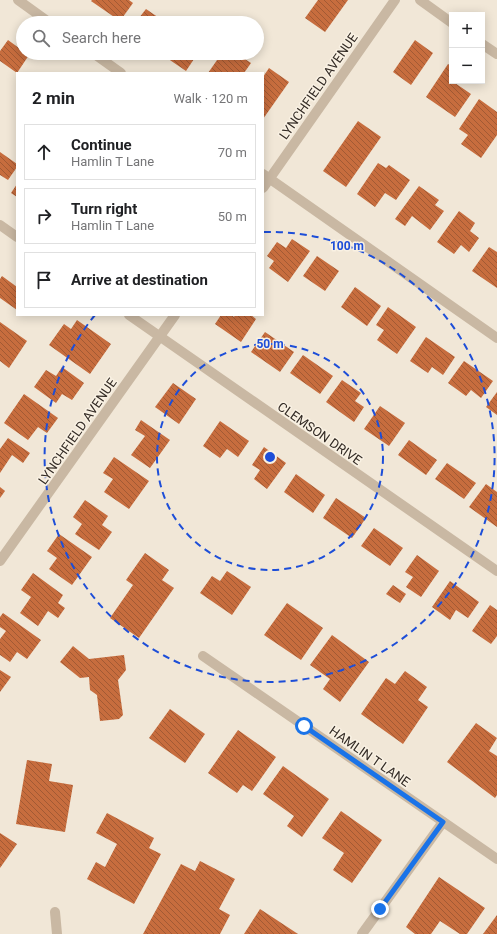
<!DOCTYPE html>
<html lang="en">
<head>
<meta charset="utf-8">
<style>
	:root { --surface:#fff; --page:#f2f2f2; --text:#202124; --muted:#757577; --line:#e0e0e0 }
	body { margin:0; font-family:Roboto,sans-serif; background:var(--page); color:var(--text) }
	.controls { position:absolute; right:12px; top:12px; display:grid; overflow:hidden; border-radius:0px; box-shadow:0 2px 10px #0003 }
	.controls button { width:36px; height:36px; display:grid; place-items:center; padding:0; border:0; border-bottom:1px solid var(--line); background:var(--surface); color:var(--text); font:20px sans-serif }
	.stop { position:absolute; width:12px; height:12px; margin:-9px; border:3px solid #1a73e8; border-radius:50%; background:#fff }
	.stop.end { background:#1a73e8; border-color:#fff; box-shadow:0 1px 4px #0008 }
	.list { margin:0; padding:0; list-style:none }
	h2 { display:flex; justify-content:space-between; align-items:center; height:52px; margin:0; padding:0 16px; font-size:17px }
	h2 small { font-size:13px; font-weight:400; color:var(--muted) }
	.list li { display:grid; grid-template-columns:26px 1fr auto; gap:12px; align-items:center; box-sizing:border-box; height:56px; margin:0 8px 8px; padding:0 8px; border:1px solid var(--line); border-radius:0px }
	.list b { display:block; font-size:15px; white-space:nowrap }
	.list p { margin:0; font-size:13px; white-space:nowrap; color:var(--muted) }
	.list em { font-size:13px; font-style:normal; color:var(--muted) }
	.icon { flex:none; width:22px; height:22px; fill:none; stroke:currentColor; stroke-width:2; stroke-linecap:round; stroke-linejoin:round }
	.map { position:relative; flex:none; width:497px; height:934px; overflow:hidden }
	.search { position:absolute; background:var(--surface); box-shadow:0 2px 10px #0003; left:16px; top:16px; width:248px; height:44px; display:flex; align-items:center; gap:10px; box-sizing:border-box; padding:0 14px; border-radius:22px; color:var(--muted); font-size:15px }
	.panel { position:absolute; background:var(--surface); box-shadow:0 2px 10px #0003; left:16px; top:72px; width:248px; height:244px; border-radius:0px }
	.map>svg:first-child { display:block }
	.building { fill:url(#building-back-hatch) }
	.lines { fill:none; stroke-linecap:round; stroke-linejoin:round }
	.minor { stroke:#c9b8a3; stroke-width:10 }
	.route { stroke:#1a73e8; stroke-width:5 }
	.ring { fill:none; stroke:#1d4ed8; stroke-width:2; stroke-dasharray:7 5 }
	.labels { text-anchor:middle; stroke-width:3; stroke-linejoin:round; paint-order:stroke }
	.street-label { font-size:13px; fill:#332b25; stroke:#f9f1e3 }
	.centre { fill:#1d4ed8; stroke:#f9f1e3; stroke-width:2 }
	.ring-label { font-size:12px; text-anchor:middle; font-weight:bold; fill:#1d4ed8; stroke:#f9f1e3; stroke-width:3; stroke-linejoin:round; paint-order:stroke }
</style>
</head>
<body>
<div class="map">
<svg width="497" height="934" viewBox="0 0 497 934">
	<defs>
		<pattern id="building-back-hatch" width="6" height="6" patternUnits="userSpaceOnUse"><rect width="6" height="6" fill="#c76d3e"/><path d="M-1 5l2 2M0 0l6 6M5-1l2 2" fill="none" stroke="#a25a34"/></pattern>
	</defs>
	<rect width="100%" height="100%" fill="#f1e7d7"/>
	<!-- building -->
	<g class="building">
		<path d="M92 0H129L133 3 120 21 91 1Z"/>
		<path d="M318 0H348L325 32 305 18Z"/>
		<path d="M146 9 162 20 160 23H135Z"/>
		<path d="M8 40 23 51V53L29 55 17 73 0 61V51Z"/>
		<path d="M415 40 433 53 411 85 393 72Z"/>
		<path d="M166 53H198L186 71 164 56Z"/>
		<path d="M222 53H236L251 63 244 73H208Z"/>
		<path d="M448 64 452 67V81L471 94 455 117 426 97Z"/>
		<path d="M269 68 289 82 263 119V77Z"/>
		<path d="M479 99 497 112V135L481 158 461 144 468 135 459 129Z"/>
		<path d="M358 121 381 137 346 187 323 171Z"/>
		<path d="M0 152 17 164V167L8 180 0 175Z"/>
		<path d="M378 163 386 168 389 165 410 180 396 200 385 193 375 207 357 194Z"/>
		<path d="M17 184V197L11 193Z"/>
		<path d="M419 186 439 200 435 205 444 211 430 230 412 216 405 226 395 219Z"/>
		<path d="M459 211 475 223 470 231 479 238 469 252 461 245 454 254 437 242Z"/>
		<path d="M292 239 310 251 288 282 269 268 274 261 267 256 277 242 286 248Z"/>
		<path d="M489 247 497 252V288L472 271Z"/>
		<path d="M317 256 339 271 325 291 303 276Z"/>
		<path d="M2 276 17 287V310L0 298V279Z"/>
		<path d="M355 287 381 306 367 326 341 307Z"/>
		<path d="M388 307 416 327 397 354 377 340 384 330 376 325Z"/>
		<path d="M221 315H232L234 317 235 315H251L256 319 241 342 215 324Z"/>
		<path d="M77 320 111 344 90 374 49 345 64 324 71 329Z"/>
		<path d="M0 322 27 341 9 368 0 361Z"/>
		<path d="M265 332 294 352 280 372 251 352Z"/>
		<path d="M426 337 455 357 443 375 432 367 428 373 410 361Z"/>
		<path d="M303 355 333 376 320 394 290 373Z"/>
		<path d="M464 361 493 381 481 398 471 390 466 396 448 383Z"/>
		<path d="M62 367 84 383 72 400 62 394 56 403 34 387 46 370 56 376Z"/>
		<path d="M342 380 361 393 355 401 364 407 354 422 326 402Z"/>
		<path d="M173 383 196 399 179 424 155 407Z"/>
		<path d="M497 392V415L486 407Z"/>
		<path d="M24 394 58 418 47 433 38 427 28 440 4 423Z"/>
		<path d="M380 406 405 423 389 446 364 429Z"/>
		<path d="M141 420 170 440 150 468 131 455 145 436 135 430Z"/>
		<path d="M220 421 249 441 238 457 227 449 220 458 203 446Z"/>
		<path d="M8 438 30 453 23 463 12 455 0 473V449Z"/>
		<path d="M409 440 437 460 426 475 398 455Z"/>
		<path d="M264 447 286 463 267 489 254 479 260 470 252 465Z"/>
		<path d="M114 457 149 481 129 509 104 492 113 479 103 473Z"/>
		<path d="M447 463 476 483 464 499 435 479Z"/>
		<path d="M296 474 325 495 313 513 284 492Z"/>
		<path d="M486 484 497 492V527L469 507Z"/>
		<path d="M0 487 5 491 0 498Z"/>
		<path d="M336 498 366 518 352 538 323 518Z"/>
		<path d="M85 500 108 516 102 525 112 532 99 550 75 534 82 524 73 517Z"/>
		<path d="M374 528 403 548 390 566 361 546Z"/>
		<path d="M59 534 92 557 72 585 49 569 57 558 47 551Z"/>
		<path d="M145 553 169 570 162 580 174 588 139 638 110 618 133 585 126 580Z"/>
		<path d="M417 555 439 571 421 597 406 587 413 577 405 572Z"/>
		<path d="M227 571 251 587 232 615 200 593 212 576 220 581Z"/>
		<path d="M33 573 63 595 58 603 65 608 58 618 48 611 38 626 20 613 31 597 21 590Z"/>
		<path d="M450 581 479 602 468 618 456 610 450 620 432 607Z"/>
		<path d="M393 585 406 594 400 603 386 594Z"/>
		<path d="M287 603 323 628 301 660 264 635Z"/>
		<path d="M490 605 497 610V636L491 644 472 631Z"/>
		<path d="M3 613 41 640 27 659 17 652 10 662 0 655V639L6 631 0 627V617Z"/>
		<path d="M332 635 369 662 340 702 323 689 330 679 310 665Z"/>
		<path d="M73 646 89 659 124 655 126 670 118 680 123 715 119 719 100 721 97 695 90 690 89 677 80 678 60 662Z"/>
		<path d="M0 670 11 677 0 692Z"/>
		<path d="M405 671 427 687 418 700 428 707 403 744 361 714 386 678 395 684Z"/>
		<path d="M170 709 205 734 185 763 149 738Z"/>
		<path d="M476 723 497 738 489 751 497 756V795L495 798 447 762Z"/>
		<path d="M238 730 276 757 252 791 243 785 237 793 208 773Z"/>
		<path d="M27 760 52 764 49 781 73 785 65 832 16 824Z"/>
		<path d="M283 766 329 799 302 837 287 826 294 816 263 794Z"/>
		<path d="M341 811 382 840 352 883 333 870 344 853 322 838Z"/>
		<path d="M107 813 154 838 149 848 161 854 134 904 87 879 96 862 105 867 117 844 96 833Z"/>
		<path d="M0 833 17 844 0 868Z"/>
		<path d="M200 861 235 879 219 909 230 915 220 934H143L181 864 195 871Z"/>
		<path d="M439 877 485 908 467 934H460L440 921 431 934H415L406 927Z"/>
		<path d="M260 909 298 934H244Z"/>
		<path d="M497 915V934H483Z"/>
	</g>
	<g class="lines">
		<!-- minor -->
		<g class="minor">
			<path d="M18 0 50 23"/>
			<path d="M420 0 452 23"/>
			<path d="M482 44 497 54"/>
			<path d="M93 53 121 73"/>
			<path d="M263 174 497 338"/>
			<path d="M263 188 395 0"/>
			<path d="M0 225 17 237"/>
			<path d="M129 315 497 571"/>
			<path d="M0 561 175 315"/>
			<path d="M203 656 497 859"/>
			<path d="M55 912 57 934"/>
			<path d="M362 934 443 822"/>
		</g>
	</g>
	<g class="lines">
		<!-- route -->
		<path class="route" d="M304 726 443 822 380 909"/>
	</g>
	<!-- distance rings -->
	<g class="ring">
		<circle cx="270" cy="457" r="113"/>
		<path d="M264 232A225 225 0 1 1 95 315"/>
	</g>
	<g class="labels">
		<!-- street labels -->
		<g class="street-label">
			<text transform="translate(318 86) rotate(-55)" y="5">LYNCHFIELD AVENUE</text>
			<text transform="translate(77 431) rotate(-55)" y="5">LYNCHFIELD AVENUE</text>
			<text transform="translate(320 433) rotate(35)" y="5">CLEMSON DRIVE</text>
			<text transform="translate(370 756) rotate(35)" y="5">HAMLIN T LANE</text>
		</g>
	</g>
	<circle cx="270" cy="457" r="6" class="centre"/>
	<g class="ring-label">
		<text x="347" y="250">100 m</text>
		<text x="270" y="348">50 m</text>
	</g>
</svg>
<div class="controls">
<button>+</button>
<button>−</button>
</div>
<div class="stop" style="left:304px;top:726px"></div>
<div class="stop end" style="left:380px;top:909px"></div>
<div class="search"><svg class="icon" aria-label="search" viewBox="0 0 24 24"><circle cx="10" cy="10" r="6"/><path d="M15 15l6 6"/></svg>Search here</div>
<section class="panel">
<h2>2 min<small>Walk · 120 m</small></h2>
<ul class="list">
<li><svg class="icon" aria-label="ahead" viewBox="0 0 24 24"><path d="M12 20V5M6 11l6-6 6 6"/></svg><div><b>Continue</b><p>Hamlin T Lane</p></div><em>70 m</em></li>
<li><svg class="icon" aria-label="right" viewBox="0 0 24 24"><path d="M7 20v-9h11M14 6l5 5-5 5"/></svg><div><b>Turn right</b><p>Hamlin T Lane</p></div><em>50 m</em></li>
<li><svg class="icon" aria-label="arrive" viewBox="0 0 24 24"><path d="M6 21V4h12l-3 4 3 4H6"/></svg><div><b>Arrive at destination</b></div></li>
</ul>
</section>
</div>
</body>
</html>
